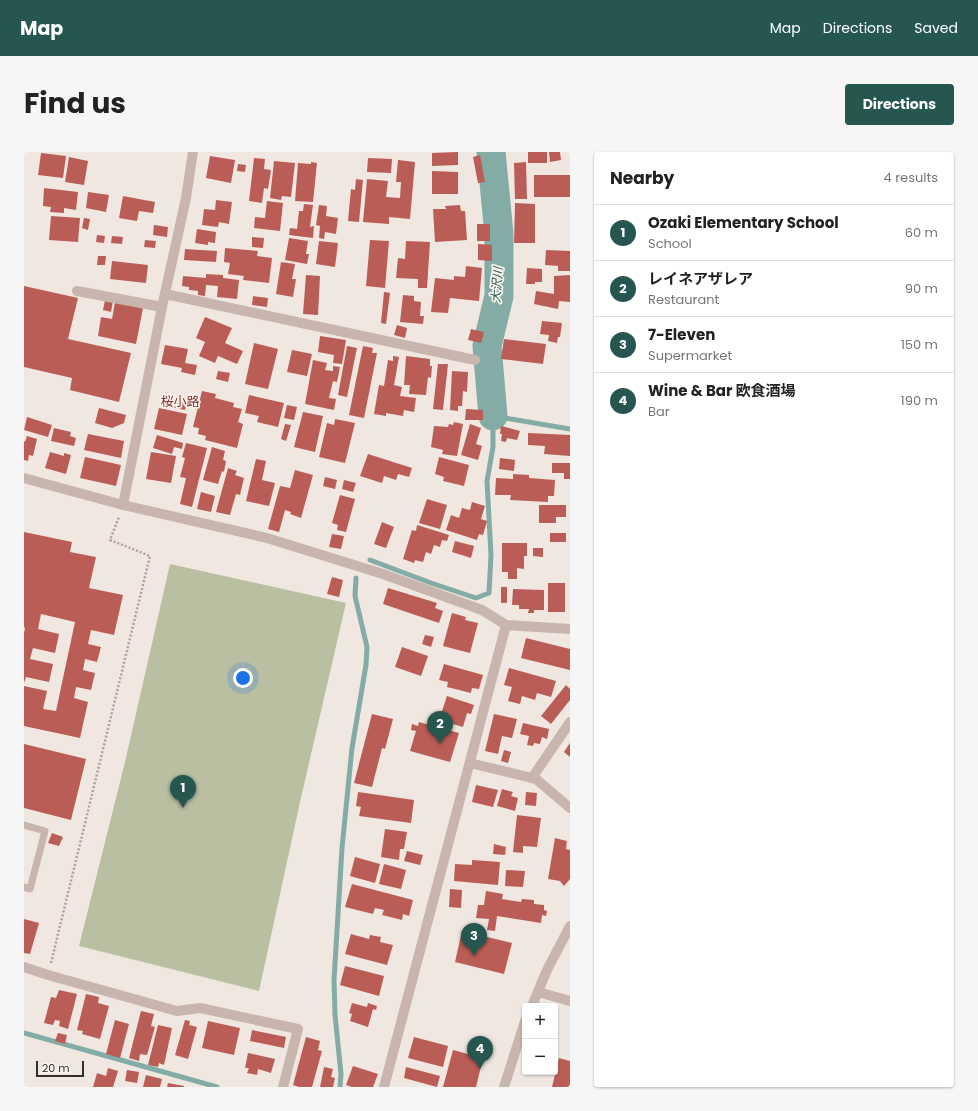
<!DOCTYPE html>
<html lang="en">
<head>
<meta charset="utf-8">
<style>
	:root { --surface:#fff; --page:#f6f6f6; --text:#222; --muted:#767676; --line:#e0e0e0; --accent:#255650 }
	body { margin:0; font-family:Poppins,"Noto Sans JP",sans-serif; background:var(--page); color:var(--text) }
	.controls { position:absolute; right:12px; bottom:12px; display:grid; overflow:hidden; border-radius:4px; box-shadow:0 1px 3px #0004 }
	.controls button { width:36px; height:36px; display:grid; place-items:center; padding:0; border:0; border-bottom:1px solid var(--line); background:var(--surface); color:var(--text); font:20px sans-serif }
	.scale { position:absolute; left:12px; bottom:10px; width:48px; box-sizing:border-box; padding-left:4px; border:2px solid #382d2c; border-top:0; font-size:11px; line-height:14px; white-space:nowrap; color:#382d2c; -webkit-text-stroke:3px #f9f2ed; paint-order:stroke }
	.you { position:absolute; left:219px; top:526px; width:14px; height:14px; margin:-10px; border:3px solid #fff; border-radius:50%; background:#1a73e8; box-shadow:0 0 0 6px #1a73e833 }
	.badge { display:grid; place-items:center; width:26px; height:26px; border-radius:50%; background:var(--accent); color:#fff; font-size:13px; font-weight:700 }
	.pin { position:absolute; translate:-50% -33px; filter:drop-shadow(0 1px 2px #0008) }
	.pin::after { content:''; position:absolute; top:21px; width:14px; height:12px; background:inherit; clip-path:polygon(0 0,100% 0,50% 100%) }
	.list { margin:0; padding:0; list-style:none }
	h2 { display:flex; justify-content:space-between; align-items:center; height:52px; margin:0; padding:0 16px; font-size:17px }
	h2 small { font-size:13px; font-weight:400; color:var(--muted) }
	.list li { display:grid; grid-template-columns:26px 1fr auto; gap:12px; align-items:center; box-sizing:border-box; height:56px; padding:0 16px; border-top:1px solid var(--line) }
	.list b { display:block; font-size:15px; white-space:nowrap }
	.list p { margin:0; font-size:13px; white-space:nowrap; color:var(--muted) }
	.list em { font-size:13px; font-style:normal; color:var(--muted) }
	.map { position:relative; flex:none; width:546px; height:935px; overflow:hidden; border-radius:4px }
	header { display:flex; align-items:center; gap:24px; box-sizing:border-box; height:56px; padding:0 20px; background:var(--accent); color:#fff }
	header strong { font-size:19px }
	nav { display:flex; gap:22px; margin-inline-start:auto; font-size:14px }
	.intro { display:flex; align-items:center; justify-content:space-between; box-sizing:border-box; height:96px; padding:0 24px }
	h1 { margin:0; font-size:28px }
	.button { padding:10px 18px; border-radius:4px; background:var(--accent); color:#fff; font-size:14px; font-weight:700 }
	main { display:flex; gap:24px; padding:0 24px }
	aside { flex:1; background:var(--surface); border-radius:4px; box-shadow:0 1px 3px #0004 }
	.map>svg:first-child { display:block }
	.garden { fill:#babfa2 }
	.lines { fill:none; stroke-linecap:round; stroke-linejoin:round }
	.stream { stroke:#83aca6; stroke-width:5 }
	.river { stroke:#83aca6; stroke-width:29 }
	.building { fill:#ba5d56 }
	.path { stroke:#b49f98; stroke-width:2.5; stroke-dasharray:2 2; stroke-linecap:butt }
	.service { stroke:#c8b5ae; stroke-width:7 }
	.minor { stroke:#c8b5ae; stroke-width:10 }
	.tertiary { stroke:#c8b5ae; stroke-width:10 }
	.labels { text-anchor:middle; stroke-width:3.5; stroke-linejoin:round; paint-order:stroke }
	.water-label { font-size:12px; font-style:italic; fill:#255650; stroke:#f9f2ed }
	.quarter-label { font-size:13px; fill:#7f322c; stroke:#f9f2ed }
</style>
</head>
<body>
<header>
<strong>Map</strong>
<nav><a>Map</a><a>Directions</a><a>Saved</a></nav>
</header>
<div class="intro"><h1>Find us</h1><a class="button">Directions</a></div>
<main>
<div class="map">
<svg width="546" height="935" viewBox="0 0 546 935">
	<rect width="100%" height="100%" fill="#f1e7e1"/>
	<!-- garden -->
	<path class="garden" d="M146 412 322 451 276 650 235 839 55 794 101 610Z"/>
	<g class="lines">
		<!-- stream -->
		<g class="stream">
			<path d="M346 408 407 431 452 446 465 441 467 403 463 329 469 295V264L546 277"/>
			<path d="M0 881 193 935"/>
			<path d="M316 935 317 922 311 863 310 828 318 696 328 596 342 513 343 495 331 444 332 426"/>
		</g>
		<!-- river -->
		<path class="river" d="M467 0 475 82V144L463 194 469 264"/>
	</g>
	<!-- building -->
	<g class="building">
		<path d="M434 0V13L408 14V1Z"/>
		<rect x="504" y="0" width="19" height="11"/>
		<path d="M525 0H536L537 8 526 10Z"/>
		<path d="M17 1 42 4 39 26 14 23Z"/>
		<path d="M456 3 461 30 454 31 449 5Z"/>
		<path d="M186 4 211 8 207 31 182 26Z"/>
		<path d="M45 5 64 9 60 33 41 30Z"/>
		<path d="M230 6 241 7 240 17 247 18 244 37 240 36 238 51 225 49Z"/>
		<path d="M344 6 368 7 367 21 343 20Z"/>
		<path d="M374 8 391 10 386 67 365 65V72L339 70 343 27 364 29 362 45 376 46 377 30H372Z"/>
		<path d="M250 9 271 11 267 45 258 44 257 48 246 46Z"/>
		<path d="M287 10 293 11 289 50 271 49 274 11 287 12Z"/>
		<path d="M502 10 503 47H491L490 11Z"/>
		<path d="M214 12 222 13 221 20 213 19Z"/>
		<path d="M408 19 434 20V42H408Z"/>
		<rect x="510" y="23" width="36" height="22"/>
		<path d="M332 27 339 28 335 70 324 69 327 37 331 38Z"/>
		<path d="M20 36 54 40 52 58 40 56V61L26 60 27 55 19 54Z"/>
		<path d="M64 40 85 43 82 60 62 56Z"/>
		<path d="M99 44 131 50 129 61 115 59 113 69 95 66Z"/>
		<path d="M192 48 208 50 205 72 195 70 194 75 178 73 180 57 191 58Z"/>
		<path d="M243 49 259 51 256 79 230 76 231 65 241 66Z"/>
		<path d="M491 51 511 52V91H490Z"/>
		<path d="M280 52 289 53 286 75 290 74 289 86 265 83 266 76 273 77 275 59H279Z"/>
		<path d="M295 53 303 54 302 64 314 66 312 82 301 80 300 87 295 86 296 74 292 73Z"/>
		<path d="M436 53 437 59H441L443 88 411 90 409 57H422L421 54Z"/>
		<path d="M27 64 56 66 54 90 25 88Z"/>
		<path d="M60 66 66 67 64 78 58 76Z"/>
		<rect x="453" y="72" width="13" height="17"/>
		<path d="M130 73 144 75 143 85 129 83Z"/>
		<path d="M173 77 192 80 191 91 184 90V93L171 91Z"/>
		<path d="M73 83 81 84 80 91 72 90Z"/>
		<path d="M88 84 99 85 98 92 87 91Z"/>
		<path d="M228 85 240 86 239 96 228 95Z"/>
		<path d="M265 86 284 89 282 102H285L283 112 261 108Z"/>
		<path d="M121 88 132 89 131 96 120 95Z"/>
		<path d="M346 88 365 89 361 136 342 134Z"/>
		<path d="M295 89 314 91 311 115 292 112Z"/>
		<path d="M382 89 406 90 403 136H394V127L372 126 374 106 381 107Z"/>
		<path d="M454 92 468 93V109L454 108Z"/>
		<path d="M201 96 234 99 233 104 248 106 245 131 219 128 220 124 204 122 206 111 200 110Z"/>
		<path d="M161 97 193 99 192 110 160 108Z"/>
		<path d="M522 98 546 99V119H534V114L521 113Z"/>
		<path d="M74 104H82L81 113H73Z"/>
		<path d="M88 109 124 113 122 131 86 127Z"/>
		<path d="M257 110 271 112 268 127H272L269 145 252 142Z"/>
		<path d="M442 114 458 116 455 149 426 146 424 161 407 160 411 126 430 128V124L441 125Z"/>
		<path d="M503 116 518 117V130H511V132H502Z"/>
		<path d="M182 122 199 123V126L215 128 213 147 193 145 194 134 182 133 181 144 174 143V139L165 138V135L158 134 159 124 182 126Z"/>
		<path d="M282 123 296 124 294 163 279 162Z"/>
		<path d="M546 123V150L535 149 534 157 510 152 512 139 530 142V124Z"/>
		<path d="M0 134 54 146 44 187 107 201 95 250 46 238 48 226 0 215Z"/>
		<path d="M360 140 366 141 362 172 357 171Z"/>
		<path d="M379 143 390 144V149L397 150 396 164H400L399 172 376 170Z"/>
		<path d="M229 144 244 146 243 155 228 153Z"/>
		<path d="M81 148 89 149 87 160 79 158Z"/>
		<path d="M91 150 119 156 112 192 74 184 77 165 88 167Z"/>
		<path d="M181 165 208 176 201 191 219 199 213 212 194 204 191 211 175 204 181 190 172 186Z"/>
		<path d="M518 169 538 171 536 185H534L533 191 524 189 525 183 516 182Z"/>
		<path d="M373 173 383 176 381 186 370 183Z"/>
		<path d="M447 177 460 180 457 191 444 188Z"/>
		<path d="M296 184 322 188 318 212 309 211 310 203 294 200Z"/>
		<path d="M480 187 522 192 519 212 477 207Z"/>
		<path d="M230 191 254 197 244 237 221 232Z"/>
		<path d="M141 193 164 197 161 211 173 213 171 223 157 220 158 216 137 212Z"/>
		<path d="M323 194 333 196 323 245 314 243Z"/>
		<path d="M339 194 349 196 348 201H353L340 266 325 263Z"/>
		<path d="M268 198 288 202 283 224 263 220Z"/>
		<path d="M369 204 375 205 370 233 378 235 376 244 392 246 390 260 380 258 379 264 362 261V264L350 262 355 233 360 234 364 208 369 209Z"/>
		<path d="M382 204 406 207V214H408L407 226 404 225 402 243 385 242 386 233H380Z"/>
		<path d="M289 208 303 211 301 218 309 219V214L316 215 313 230 309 229 305 246 312 247 310 258 281 252Z"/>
		<path d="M414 212H424L419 258 409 257Z"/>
		<path d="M194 219 206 221 204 230 192 227Z"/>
		<path d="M428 219 444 220 443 240 439 239 438 254H434V259L426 258Z"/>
		<path d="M178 239 192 242 191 246 210 251 209 255 218 257 214 270 219 272 213 296 181 288 182 284 174 282 175 276 169 275Z"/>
		<path d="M225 243 260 251 254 275 233 270 235 264 221 261Z"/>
		<path d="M155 244 164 246 161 258 147 255 148 251 152 252Z"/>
		<path d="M263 253 273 255 270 268 260 266Z"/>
		<path d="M75 256 102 263 100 271 88 276 71 271Z"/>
		<path d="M135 256 163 262 158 283 130 277Z"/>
		<path d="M442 257 459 258V268H441Z"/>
		<path d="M279 260 299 264 291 300 270 295Z"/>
		<path d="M3 265 28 273 24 285 0 278Z"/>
		<path d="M311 267 331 271 321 311 295 305 303 271 310 273Z"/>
		<path d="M430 270 439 272 433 304 418 302 419 298 407 295 410 274 424 275 425 272 429 273Z"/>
		<path d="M261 272 267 273 262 289 257 287Z"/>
		<path d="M446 272 457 276 452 292 458 294 454 308 437 303Z"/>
		<path d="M477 274 496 279 493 288 483 286 482 290 477 289 478 282H476Z"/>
		<path d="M30 276 47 280 46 284 52 286 50 294 27 289Z"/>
		<path d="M504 281 546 283V304L520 302 521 294 504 293Z"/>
		<path d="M64 282 100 289 97 306 60 298Z"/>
		<path d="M133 283 159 291 158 297 150 295 148 302 129 296Z"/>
		<path d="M3 284 13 287 9 304 5 303 4 309 0 308V289L1 290Z"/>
		<path d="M162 291 183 296 168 355 156 352 162 326 156 325 161 306 158 305Z"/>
		<path d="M188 295 201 299 199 308 202 309 200 320 198 319 194 332 179 328Z"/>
		<path d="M26 300 40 304V301L47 303 42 322 21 316Z"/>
		<path d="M127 300 152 304 147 331 122 327Z"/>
		<path d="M344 302 388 316 385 325 374 322 372 328 360 324 358 331 336 324Z"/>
		<path d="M61 305 97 313 92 334 56 326Z"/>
		<path d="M415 305 445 313 440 334 419 329 420 325 411 322Z"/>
		<path d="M476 306 491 308 490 319 475 317Z"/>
		<path d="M232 307 242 309 238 328 251 331 245 354 222 349Z"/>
		<path d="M528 311H546V327H540V321H528Z"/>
		<path d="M204 316 213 319 211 323 220 326 216 343 212 342 206 363 192 360Z"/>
		<path d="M271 318 289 323 277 366 266 362 267 360 261 358 255 380 244 377 256 334 266 336Z"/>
		<path d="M489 322 505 323V326L531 328 530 344H524V350L486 348 487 343H471L472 326 489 327Z"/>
		<path d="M301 325 313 328 311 337 299 334Z"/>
		<path d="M320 328 332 331 329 340 318 337Z"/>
		<path d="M177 340 191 344 187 360 173 357Z"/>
		<path d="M316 343 331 347 322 380 313 378 314 373 308 371Z"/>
		<path d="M403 347 423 353 416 377 395 371Z"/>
		<path d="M448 350 461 354 457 367 463 369 459 383 455 382 453 388 422 378 427 363 435 366 438 356 446 358Z"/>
		<path d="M515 353H542V365H532V371H515Z"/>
		<path d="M358 370 370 375 362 396 350 392Z"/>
		<path d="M393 373 425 383 423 389 418 388 416 395 410 393 407 402 402 400 399 410 391 408 390 411 379 407 388 378 392 379Z"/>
		<path d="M0 380 48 390 46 400 72 405 65 436 99 443 90 483 67 478 64 492 77 495 73 510 61 507 59 518 71 521 67 538 52 535 50 546 64 550 56 586 0 574V534L23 539 19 557 32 559 51 470 17 462 14 477 35 482 31 501 9 496 6 507 29 512 25 530 2 525 0 531V481L1 476 0 475Z"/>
		<rect x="526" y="381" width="16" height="9"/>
		<path d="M308 382 320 384 317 397 305 395Z"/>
		<path d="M431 389 450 394 447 406 428 400Z"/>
		<path d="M478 391H503V404H500V417L493 416V427H484V420H478Z"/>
		<path d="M509 396H519V405L509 404Z"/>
		<path d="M308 425 319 428 315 445 303 442Z"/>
		<rect x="524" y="431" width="17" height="29"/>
		<rect x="477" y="435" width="6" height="16"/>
		<path d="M364 436 413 451 411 456 419 459 415 471 359 452Z"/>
		<path d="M489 437 520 438V458H510V461H504L505 457H495V453H488Z"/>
		<path d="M428 461 442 465 441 468 454 471 446 501 419 494Z"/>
		<path d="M401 483 410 485 407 495 398 492Z"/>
		<path d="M502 486 546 497V518L497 506Z"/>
		<path d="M378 495 404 504 397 524 371 515Z"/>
		<path d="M420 512 459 523 455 537 448 536 447 541 423 535 424 530 415 528Z"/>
		<path d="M485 516 532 529 527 545 513 541 511 548 498 544 496 552 484 549 488 535 480 533Z"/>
		<path d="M542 533 546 537V548L527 572 517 564Z"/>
		<path d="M423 544 450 553 447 562 443 561 439 575 415 568Z"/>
		<path d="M348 562 369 567 361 597 358 596 348 635 330 631Z"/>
		<path d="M470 562 493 567 488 586 478 584 474 602 461 599Z"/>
		<path d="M395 570 435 581 426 610 386 599 392 579 387 578 388 572 394 574Z"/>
		<path d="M499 571 525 577 523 587 518 585 516 592 510 591 509 594 503 593 505 584 496 582Z"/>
		<path d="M546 591V605L540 600Z"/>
		<path d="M0 592 62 607 47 668 0 656Z"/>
		<path d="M480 598 487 600 484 611 477 609Z"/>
		<path d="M452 633 474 638 469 655 448 650Z"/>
		<path d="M478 637 489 640 487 644 494 646 491 659 473 654Z"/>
		<path d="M334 640 390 648 387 671 335 664 337 655 332 654Z"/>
		<path d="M502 640 513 641 512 654 501 653Z"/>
		<path d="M493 663 517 666 513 695 499 694V701L489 700Z"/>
		<path d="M361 677 383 680 380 697H376L375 708 357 705Z"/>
		<path d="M28 681 39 685 35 694 24 691Z"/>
		<path d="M531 686 543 689 542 697 546 698V727L540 734 536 729 524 727Z"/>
		<path d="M470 692 482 695 481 703 469 702Z"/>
		<path d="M383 699 399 703 396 713 380 709Z"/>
		<path d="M331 705 356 712 351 731 326 724Z"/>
		<path d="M448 708 476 710 474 733 430 729 431 712 448 713Z"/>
		<path d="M360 712 382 718 377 737 355 732Z"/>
		<path d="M482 718 501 719 499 735 481 734Z"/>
		<path d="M328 732 389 748 385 764 379 762 378 768 358 763 360 758 351 756 349 762 321 755Z"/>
		<path d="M426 737 438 738 437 756 425 755Z"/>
		<path d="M462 739 479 742 478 747 497 750 498 747 510 748V752L520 753V758L523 759 522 764 518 763 517 771 473 764 471 779 463 778 465 767 452 766 454 753H460Z"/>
		<path d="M0 767 15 771 6 802 0 801Z"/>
		<path d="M438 779 488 791 480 822 431 810Z"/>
		<path d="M327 782 345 787 346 783 357 785 356 790 369 793 363 813 321 802Z"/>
		<path d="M321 814 360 824 355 844 316 833Z"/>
		<path d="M35 838 53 842 44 877 35 874 36 869 31 868 29 873 20 871 27 845 32 846Z"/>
		<path d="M62 842 75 845 74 851 85 854 76 887 58 882 59 879 53 878Z"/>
		<path d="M328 851 343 855 344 851 353 854 352 858 349 857 344 875 326 869 328 862 325 861Z"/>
		<path d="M117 859 130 862 127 874 131 875 123 903 116 902 115 909 105 906Z"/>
		<path d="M91 868 105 872 96 906 82 902Z"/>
		<path d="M161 868 166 869 165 873 173 875 164 907 151 903Z"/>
		<path d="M184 869 216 876 210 903 178 896Z"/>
		<path d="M134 873 148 876 140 913 135 911 134 915 124 913Z"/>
		<path d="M228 878 262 885 260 896 226 889Z"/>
		<path d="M34 881 43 883 41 892 31 889Z"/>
		<path d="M282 885 296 889 294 898 298 899 288 935H275L269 933Z"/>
		<path d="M390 885 424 894 419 915 384 906Z"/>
		<path d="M429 898 459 906 452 935H419Z"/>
		<path d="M224 901 251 907 247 921 234 917 233 923 223 921 225 916H221Z"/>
		<path d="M535 906 546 909V935H528Z"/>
		<path d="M329 914 354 922 349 935H328L322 933Z"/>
		<path d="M300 915 309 917 307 925 311 926 309 935H296Z"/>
		<path d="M382 915 416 924 413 935 380 926Z"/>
		<path d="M84 916 94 919 89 935H69L73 921 82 924Z"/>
		<path d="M103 918 115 920 113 931 101 929Z"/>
		<path d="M122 923 138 927 136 935H119Z"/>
		<path d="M144 931 160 934V935H143Z"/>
	</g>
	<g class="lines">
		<!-- path -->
		<path class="path" d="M27 811 126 404 86 388 95 365"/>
		<!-- service -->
		<path class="service" d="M0 673 21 679 6 737 0 735"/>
		<!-- minor -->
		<g class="minor">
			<path d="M53 139 138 155"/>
			<path d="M141 142 451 208"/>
			<path d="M0 326 99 353 243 386 359 422 458 458 482 473 546 477"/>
			<path d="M99 353 138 155 162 46 169 0"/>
			<path d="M446 611 512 627 546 656"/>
			<path d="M508 626 546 570"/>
			<path d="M0 815 24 823 153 859 176 856 274 877 259 935"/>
			<path d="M514 840 546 849"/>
			<path d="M360 935 482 473"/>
		</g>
		<!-- tertiary -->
		<g class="tertiary">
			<path d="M508 854 523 818 546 774"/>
			<path d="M480 935 501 869"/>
		</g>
	</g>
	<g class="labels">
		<!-- water labels -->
		<g class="water-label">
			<text transform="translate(473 133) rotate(-86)" y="4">大沢川</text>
		</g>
		<!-- quarter labels -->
		<g class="quarter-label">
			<text x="156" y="254">桜小路</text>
		</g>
	</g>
</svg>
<div class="controls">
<button>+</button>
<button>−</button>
</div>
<div class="scale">20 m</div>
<div class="you"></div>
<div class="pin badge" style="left:159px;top:656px">1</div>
<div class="pin badge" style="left:416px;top:592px">2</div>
<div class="pin badge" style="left:450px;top:804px">3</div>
<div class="pin badge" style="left:456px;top:917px">4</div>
</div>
<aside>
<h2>Nearby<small>4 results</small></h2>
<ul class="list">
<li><span class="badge">1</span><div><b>Ozaki Elementary School</b><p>School</p></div><em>60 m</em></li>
<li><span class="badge">2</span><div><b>レイネアザレア</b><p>Restaurant</p></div><em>90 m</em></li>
<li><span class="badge">3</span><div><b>7-Eleven</b><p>Supermarket</p></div><em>150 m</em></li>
<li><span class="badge">4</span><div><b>Wine &amp; Bar 欧食酒場</b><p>Bar</p></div><em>190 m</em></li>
</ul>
</aside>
</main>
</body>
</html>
